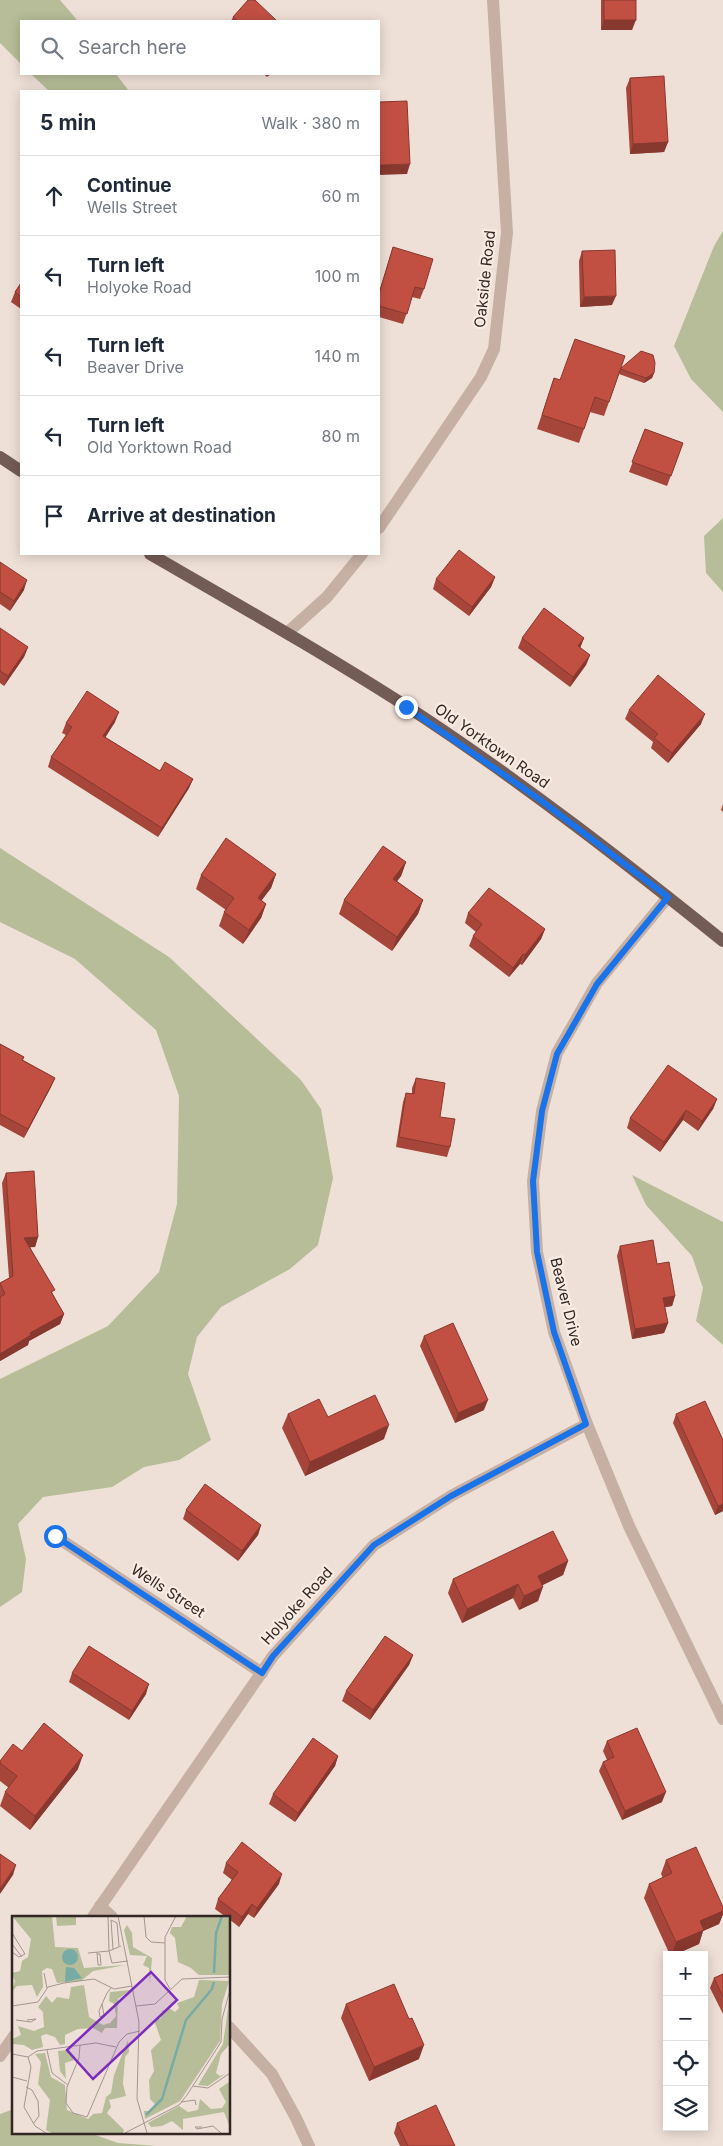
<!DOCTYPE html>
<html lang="en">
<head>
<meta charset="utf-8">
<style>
	:root { --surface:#fff; --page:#f6f6f7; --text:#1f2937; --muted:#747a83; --line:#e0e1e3 }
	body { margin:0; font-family:Inter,sans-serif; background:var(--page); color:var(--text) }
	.controls { position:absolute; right:15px; bottom:15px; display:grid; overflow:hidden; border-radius:0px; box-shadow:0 2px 12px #0003 }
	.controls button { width:45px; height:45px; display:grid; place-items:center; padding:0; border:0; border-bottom:1px solid var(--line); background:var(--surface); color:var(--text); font:25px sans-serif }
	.stop { position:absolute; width:15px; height:15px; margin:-11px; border:4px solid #1a73e8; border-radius:50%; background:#fff }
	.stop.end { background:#1a73e8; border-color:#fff; box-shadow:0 1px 5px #0008 }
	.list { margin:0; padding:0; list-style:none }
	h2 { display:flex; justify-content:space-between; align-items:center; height:65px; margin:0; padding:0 20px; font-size:21px }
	h2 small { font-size:16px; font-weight:400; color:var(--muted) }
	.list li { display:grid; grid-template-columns:32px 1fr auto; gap:15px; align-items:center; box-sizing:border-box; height:80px; padding:0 20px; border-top:1px solid var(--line) }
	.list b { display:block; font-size:19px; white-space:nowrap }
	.list p { margin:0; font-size:16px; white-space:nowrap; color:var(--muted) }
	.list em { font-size:16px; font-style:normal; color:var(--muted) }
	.icon { flex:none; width:28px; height:28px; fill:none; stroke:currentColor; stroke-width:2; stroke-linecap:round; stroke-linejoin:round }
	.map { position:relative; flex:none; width:723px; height:2146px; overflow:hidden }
	.search { position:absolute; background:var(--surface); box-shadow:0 2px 12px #0003; left:20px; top:20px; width:360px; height:55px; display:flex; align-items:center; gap:12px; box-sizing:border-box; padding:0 18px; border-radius:0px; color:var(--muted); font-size:19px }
	.panel { position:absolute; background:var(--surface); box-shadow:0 2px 12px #0003; left:20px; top:90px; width:360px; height:465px; border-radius:0px }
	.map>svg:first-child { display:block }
	.green { fill:#b6bd98 }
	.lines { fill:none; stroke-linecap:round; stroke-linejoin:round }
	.minor { stroke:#c6afa3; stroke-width:12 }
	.major { stroke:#745c56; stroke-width:12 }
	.wall { fill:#a6453a }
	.shaded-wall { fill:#87382f }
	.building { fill:#c15043; stroke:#87382f }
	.route { stroke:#1a73e8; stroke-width:6 }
	.labels { text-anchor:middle; stroke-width:4.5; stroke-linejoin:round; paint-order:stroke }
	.street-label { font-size:15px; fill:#322725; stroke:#f8ebe2 }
	.inset-river { fill:none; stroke:#77aba6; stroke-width:2.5 }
	.inset-road { fill:none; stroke:#a39690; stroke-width:1 }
	.view { fill:#7b2cbf; fill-opacity:0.15; stroke:#7b2cbf; stroke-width:2.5 }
	.inset-edge { fill:none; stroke:#322725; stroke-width:2.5 }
</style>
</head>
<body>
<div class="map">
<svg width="723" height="2146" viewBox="0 0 723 2146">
	<rect width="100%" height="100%" fill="#efe0d7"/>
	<!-- green -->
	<g class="green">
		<path d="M0 0H60L78 21H21V64L0 43Z"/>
		<path d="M31 74H116L129 91H49Z"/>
		<path d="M723 231V412L691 379 674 346 714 246Z"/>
		<path d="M723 518V592L706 573 704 536Z"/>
		<path d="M0 848 169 957 301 1080 321 1109 333 1178 318 1245 290 1269 221 1307 197 1337 188 1374 211 1440 179 1460 144 1467 112 1487 43 1497 18 1524 26 1559 22 1592 0 1607V1379L108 1326 159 1272 177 1204 179 1096 156 1030 75 959 0 922Z"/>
		<path d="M632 1175 723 1222V1345L696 1321 703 1288 692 1256 646 1205Z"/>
		<path d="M14 2109V2132H87L118 2143 157 2146H0V2114Z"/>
	</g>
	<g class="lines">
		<!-- minor -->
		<g class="minor">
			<path d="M379 528 481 377 494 349 507 233 493 0"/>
			<path d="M287 633 327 597 362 554"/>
			<path d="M668 897 597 983 557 1053 542 1111 533 1181 537 1252 554 1332 587 1424 629 1526 723 1719"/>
			<path d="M55 1536 262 1673"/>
			<path d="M100 1906 112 1917"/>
			<path d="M93 1917 273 1656 374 1545 451 1496 587 1424"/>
			<path d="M229 2027 272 2074 296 2118 309 2146"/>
			<path d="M0 2056 14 2036"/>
		</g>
		<!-- major -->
		<g class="major">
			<path d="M0 457 21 471"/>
			<path d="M150 554C242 607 334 659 423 717 527 786 626 863 723 941"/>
		</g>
	</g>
	<!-- wall -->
	<g class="wall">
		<path d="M601 0H636L632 30H601Z"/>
		<path d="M233 17 277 21H231Z"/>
		<path d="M264 74H271L267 77Z"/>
		<path d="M630 78 668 142 664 152 630 154 626 88Z"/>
		<path d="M393 247 424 289 420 299 412 297 403 324 379 317V292Z"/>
		<path d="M582 251 612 305 580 307 579 261Z"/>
		<path d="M21 283V309L11 302 15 292Z"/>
		<path d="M620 369 654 373 652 378 644 383 619 374 604 416 590 412 579 443 537 429 554 378 560 380Z"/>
		<path d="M645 429 683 443 667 486 629 472Z"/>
		<path d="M0 562 24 590 10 611 0 604Z"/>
		<path d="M495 577 491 587 469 616 433 589 436 579Z"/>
		<path d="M0 629 28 647 24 657 4 686 0 683Z"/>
		<path d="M522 638H584L580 648 590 655 586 665 570 687 518 648Z"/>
		<path d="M629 710 701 724 668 763 651 748 653 742 625 719Z"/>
		<path d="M115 722 105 737 160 771 193 779 189 788 158 837 48 767 51 757 66 735 62 733 66 723Z"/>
		<path d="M723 804V812L721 810Z"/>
		<path d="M406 862 401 876 397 881 423 900 418 914 392 951 339 914 344 900Z"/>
		<path d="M276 874 271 888 261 900 266 904 261 918 243 944 219 926 224 912 226 910 196 889 201 875Z"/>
		<path d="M468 913 545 929 541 939 522 965 520 964 509 977 469 946 473 936 476 932 465 923Z"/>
		<path d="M0 1044 24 1057 23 1060 55 1078 51 1087 24 1138 0 1125Z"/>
		<path d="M416 1078 440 1117 450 1147 447 1157 396 1147 403 1102 406 1093 412 1094V1088Z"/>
		<path d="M717 1099 713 1109 698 1131 683 1120 660 1152 627 1128 630 1118Z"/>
		<path d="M6 1173 38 1237 35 1247H30L53 1294 64 1314 60 1324 29 1341 28 1345 0 1361V1283L9 1278 2 1183Z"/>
		<path d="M620 1246 657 1264 675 1296 672 1306 665 1307 668 1323 664 1333 632 1339 617 1256Z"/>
		<path d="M424 1336 484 1410 455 1423 420 1346Z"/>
		<path d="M288 1414 328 1417 384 1439 305 1476 282 1428Z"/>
		<path d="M676 1414 723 1511 715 1515 673 1423Z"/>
		<path d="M186 1510 261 1525 258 1535 238 1561 183 1519Z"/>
		<path d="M568 1561 563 1575 542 1585 538 1601 519 1610 513 1598 462 1623 448 1593 453 1579Z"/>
		<path d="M413 1655 409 1665 370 1720 342 1701 346 1691Z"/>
		<path d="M72 1673 146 1694 129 1720 69 1682Z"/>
		<path d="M607 1741 662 1802 622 1820 599 1771 603 1762 607 1760 603 1751Z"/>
		<path d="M22 1751 78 1769 30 1830 0 1806 5 1792 9 1788 0 1781V1761Z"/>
		<path d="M338 1756 335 1766 295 1822 269 1804 273 1794Z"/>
		<path d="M666 1860 723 1907V1914L719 1924 703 1931 699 1944 674 1955H670L644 1898 649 1884 663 1878 661 1874Z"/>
		<path d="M226 1863 279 1884 254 1918 248 1914 239 1927 229 1919V1917H226L215 1909 218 1899 232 1880 223 1873Z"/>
		<path d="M723 1974V2014L710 1988 714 1978Z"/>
		<path d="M346 2004 419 2059 369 2081 341 2018Z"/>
		<path d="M397 2123 455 2146H400L394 2133Z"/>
	</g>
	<!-- shaded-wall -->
	<g class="shaded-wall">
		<path d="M604 20H636L632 30H601Z"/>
		<path d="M668 142 664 152 630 154 633 144Z"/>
		<path d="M410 164 407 174 379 175V165Z"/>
		<path d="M616 296 612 305 580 307 584 297Z"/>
		<path d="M654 373 652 378 644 383 646 378Z"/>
		<path d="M495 577 491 587 469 616 472 607Z"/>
		<path d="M27 580 24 590 10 611 14 601Z"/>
		<path d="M584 638 580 648 578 646Z"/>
		<path d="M28 647 24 657 4 686 8 676Z"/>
		<path d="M590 655 586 665 570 687 573 677Z"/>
		<path d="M119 712 115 722 100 746 103 736Z"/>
		<path d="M705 714 701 724 668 763 672 753Z"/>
		<path d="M193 779 189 788 158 837 162 828Z"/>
		<path d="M406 862 401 876 388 893 393 879Z"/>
		<path d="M276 874 271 888 253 912 258 898Z"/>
		<path d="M423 900 418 914 392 951 397 937Z"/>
		<path d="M266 904 261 918 243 944 249 930Z"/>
		<path d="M545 929 541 939 522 965 525 955Z"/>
		<path d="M523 954 520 964 509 977 513 968Z"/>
		<path d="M55 1078 51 1087 24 1138 28 1129Z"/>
		<path d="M717 1099 713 1109 698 1131 702 1121Z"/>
		<path d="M686 1110 683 1120 660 1152 664 1142Z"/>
		<path d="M38 1237 35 1247 21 1248 24 1238Z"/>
		<path d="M675 1296 672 1306 659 1308 663 1298Z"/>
		<path d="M64 1314 60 1324 29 1341 28 1345 0 1361V1354L30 1333Z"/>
		<path d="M668 1323 664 1333 632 1339 635 1329Z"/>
		<path d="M488 1400 484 1410 455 1423 458 1413Z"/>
		<path d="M389 1425 384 1439 305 1476 310 1462Z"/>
		<path d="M723 1504V1511L715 1515 718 1506Z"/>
		<path d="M261 1525 258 1535 238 1561 242 1551Z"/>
		<path d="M568 1561 563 1575 533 1590 538 1576Z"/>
		<path d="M518 1584 513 1598 462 1623 467 1609Z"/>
		<path d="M543 1587 538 1601 519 1610 524 1596Z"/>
		<path d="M413 1655 409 1665 370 1720 373 1710Z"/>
		<path d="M149 1684 146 1694 129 1720 132 1711Z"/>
		<path d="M83 1755 78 1769 30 1830 35 1816Z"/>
		<path d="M338 1756 335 1766 295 1822 298 1813Z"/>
		<path d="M666 1792 662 1802 622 1820 625 1811Z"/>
		<path d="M16 1865 13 1875 0 1894V1889Z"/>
		<path d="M282 1874 279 1884 254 1918 257 1908Z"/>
		<path d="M252 1904 248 1914 239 1927 242 1917Z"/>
		<path d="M723 1911V1914L719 1924 703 1931 699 1944 674 1955H672L676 1942 700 1921Z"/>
		<path d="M424 2045 419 2059 369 2081 374 2067Z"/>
	</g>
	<!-- building -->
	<g class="building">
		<path d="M248 0H255L277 21H238L233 17Z"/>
		<rect x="604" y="0" width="32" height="20"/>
		<path d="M664 76 668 142 633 144 630 78Z"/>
		<path d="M407 101 410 164 379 165V102Z"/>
		<path d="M393 247 433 259 424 289 415 287 407 314 379 306V294Z"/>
		<path d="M615 250 616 296 584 297 582 251Z"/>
		<path d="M21 283V297L15 292Z"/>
		<path d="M575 339 625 356 609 402 595 397 584 429 542 415 554 378 560 380Z"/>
		<path d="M641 351 653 355 655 363 654 373 646 378 620 369Z"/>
		<path d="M645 429 683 443 671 476 632 462Z"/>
		<path d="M459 550 495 577 472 607 436 579Z"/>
		<path d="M0 562 27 580 14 601 0 592Z"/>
		<path d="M544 608 584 638 578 646 590 655 573 677 522 638Z"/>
		<path d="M0 628 28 647 8 676 0 671Z"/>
		<path d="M658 675 705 714 672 753 654 738 658 734 629 710Z"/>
		<path d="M87 691 119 712 103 736 160 771 165 762 193 779 162 828 51 757 72 727 66 723Z"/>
		<path d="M226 838 276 874 258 898 266 904 249 930 224 912 234 898 201 875Z"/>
		<path d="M383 846 406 862 393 879 423 900 397 937 344 900Z"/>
		<path d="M489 888 545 929 525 955 523 954 513 968 473 936 482 924 468 913Z"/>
		<path d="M0 1044 24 1057 22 1060 55 1078 28 1129 0 1114Z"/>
		<path d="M668 1065 717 1099 702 1121 686 1110 664 1142 630 1118Z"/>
		<path d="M416 1078 445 1083 440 1117 455 1119 450 1147 399 1137 406 1093 414 1094Z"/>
		<path d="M34 1171 38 1237 24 1238 55 1290 51 1292 64 1314 30 1333 31 1335 0 1354V1297L5 1294 0 1283 13 1276 6 1173Z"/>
		<path d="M653 1240 657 1264 669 1262 675 1296 663 1298 668 1323 635 1329 620 1246Z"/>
		<path d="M453 1323 488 1400 458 1413 424 1336Z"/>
		<path d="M375 1395 389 1425 310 1462 288 1414 319 1399 328 1417Z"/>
		<path d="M705 1401 723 1440V1504L718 1506 676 1414Z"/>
		<path d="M205 1484 261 1525 242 1551 186 1510Z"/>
		<path d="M553 1531 568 1561 538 1576 543 1587 524 1596 518 1584 467 1609 453 1579Z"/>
		<path d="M385 1636 413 1655 373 1710 346 1691Z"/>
		<path d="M89 1646 149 1684 132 1711 72 1673Z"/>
		<path d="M44 1723 83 1755 35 1816 5 1792 17 1776 0 1763V1761L13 1744 22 1751Z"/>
		<path d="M637 1728 666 1792 625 1811 603 1762 614 1757 607 1741Z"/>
		<path d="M313 1738 338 1756 298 1813 273 1794Z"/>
		<path d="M242 1842 282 1874 257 1908 252 1904 242 1917 218 1899 238 1872 226 1863Z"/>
		<path d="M696 1847 723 1907V1911L700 1921 704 1930 676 1942 649 1884 672 1873 666 1860Z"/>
		<path d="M0 1854 16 1865 0 1889Z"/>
		<path d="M723 1974V1997L714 1978Z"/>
		<path d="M394 1984 409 2019 412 2018 424 2045 374 2067 346 2004Z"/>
		<path d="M436 2105 455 2146H408L397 2123Z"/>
	</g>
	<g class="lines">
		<!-- route -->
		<path class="route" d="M55 1536 262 1673 273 1656 374 1545 451 1496 586 1424 554 1332 537 1252 533 1181 542 1111 557 1054 597 984 668 897 539 799 406 707"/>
	</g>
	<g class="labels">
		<!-- street labels -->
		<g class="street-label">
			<text transform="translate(485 279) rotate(-84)" y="5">Oakside Road</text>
			<text transform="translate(492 746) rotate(35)" y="5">Old Yorktown Road</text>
			<text transform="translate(566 1302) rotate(76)" y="5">Beaver Drive</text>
			<text transform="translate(168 1591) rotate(33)" y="5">Wells Street</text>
			<text transform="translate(297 1606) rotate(-48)" y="5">Holyoke Road</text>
		</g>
	</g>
	<!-- overview -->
	<g transform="translate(12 1916)">
		<rect width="218" height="218" fill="#efe0d7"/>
		<path d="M0 0H40L43 31 66 32 72 52 114 49 81 55 69 65 45 67 40 53 35 52 30 55 31 71 25 81 20 69 5 70 0 75 3 65 0 57 8 55 10 45 16 41 19 23ZM44 0H64V9L45 10ZM175 0H217V59H187L179 52 166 46 163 22 158 17 160 11H169ZM115 9 120 17 121 31 140 42 138 68 137 52 131 49 135 40 118 39 112 14ZM187 64 217 65 210 88 208 125 168 185 133 203 132 195H138L143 188 138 183 137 164 142 155 139 134 149 124 142 104 149 102 150 95 157 92 163 96 167 92 165 87 182 81ZM72 69 77 101 91 109 98 107 104 100 102 88 97 85 98 76 118 74 106 83 105 112H93L90 117 81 112 66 113 53 119V128L48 129 43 121 34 118 29 120 31 131 20 134 12 129 0 128V123L9 119 6 110 22 115 32 111 31 96 26 91 34 80 40 87 45 81 57 83 59 71ZM217 85V129L209 138 204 157 208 160 214 157 196 170 186 169 211 128ZM116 124 117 136 113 141 111 168 114 180 97 184 99 191 95 197 112 214 111 217H40L34 214 38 184 26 168 29 146 23 138 33 137 39 161 53 169 55 194 76 203 81 198 90 197 94 181 99 177 102 159ZM57 134 62 144 53 147 54 163 48 155 46 135ZM217 166V209L212 196 171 203V214L160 205 150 210 139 211 136 207 167 190 176 196 186 194 188 183 199 193 210 192 214 186 207 173Z" fill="#b6bd98"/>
		<path d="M50 41a8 8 0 1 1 16 0a8 8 0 1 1-16 0ZM54 51 62 52 70 62 53 66Z" fill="#77aba6"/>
		<path class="inset-river" d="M202 57 204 17 210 0M134 199 150 183 174 104 200 73 202 66"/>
		<path class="inset-road" d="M96 0 97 35 109 30M106 0 127 106 125 183 135 217M132 0 134 21 139 26 153 27M0 17 13 38 7 41 0 36M0 28 10 41M101 33 99 4 105 7 107 30M85 36 86 49H89L88 38H85M76 37 97 35 100 47 116 45M32 57 35 72M158 73 153 64V21L164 0M90 88 92 99 88 101 87 95 90 88 95 77 99 72M0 90 26 86 36 71 52 67 82 63 102 73 120 70M124 90 143 88 170 63 218 61M4 104 19 106 24 103 15 104M68 129 67 142 55 171 54 187 61 197 75 201 107 126 115 118 128 115M35 134 40 157 56 169M0 138 16 141M16 141 25 135 84 127 104 131M16 141 19 151 12 191 23 210 34 217M0 161 15 165M181 170 196 172 218 157M14 171 20 174 26 185 27 200 21 208M169 186 183 184 184 189M190 211H183L185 213 201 210 209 217M113 217 167 189 175 179 209 126 210 103 218 74"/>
		<path class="view" d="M139 56 165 84 81 163 55 134Z"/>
		<rect width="218" height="218" class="inset-edge"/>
	</g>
</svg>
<div class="controls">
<button>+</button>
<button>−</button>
<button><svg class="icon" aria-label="locate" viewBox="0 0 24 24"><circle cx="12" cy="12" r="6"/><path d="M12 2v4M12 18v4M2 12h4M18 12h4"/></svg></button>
<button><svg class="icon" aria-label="layers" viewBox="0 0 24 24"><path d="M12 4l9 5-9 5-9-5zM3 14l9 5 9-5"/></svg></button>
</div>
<div class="stop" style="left:55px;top:1536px"></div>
<div class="stop end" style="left:406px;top:707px"></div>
<div class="search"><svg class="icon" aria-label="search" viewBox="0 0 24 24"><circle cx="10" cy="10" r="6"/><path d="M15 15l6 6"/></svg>Search here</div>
<section class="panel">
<h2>5 min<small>Walk · 380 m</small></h2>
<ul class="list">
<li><svg class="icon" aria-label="ahead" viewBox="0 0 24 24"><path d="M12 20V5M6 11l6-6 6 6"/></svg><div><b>Continue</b><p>Wells Street</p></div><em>60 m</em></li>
<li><svg class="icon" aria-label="left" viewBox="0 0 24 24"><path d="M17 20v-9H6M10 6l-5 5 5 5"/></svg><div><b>Turn left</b><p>Holyoke Road</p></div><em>100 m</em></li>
<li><svg class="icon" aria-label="left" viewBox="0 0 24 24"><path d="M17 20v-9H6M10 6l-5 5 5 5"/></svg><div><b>Turn left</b><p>Beaver Drive</p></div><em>140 m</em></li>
<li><svg class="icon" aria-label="left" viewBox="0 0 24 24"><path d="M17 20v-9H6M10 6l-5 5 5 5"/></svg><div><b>Turn left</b><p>Old Yorktown Road</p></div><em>80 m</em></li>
<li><svg class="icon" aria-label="arrive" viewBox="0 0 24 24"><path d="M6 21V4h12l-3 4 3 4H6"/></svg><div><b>Arrive at destination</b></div></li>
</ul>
</section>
</div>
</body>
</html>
